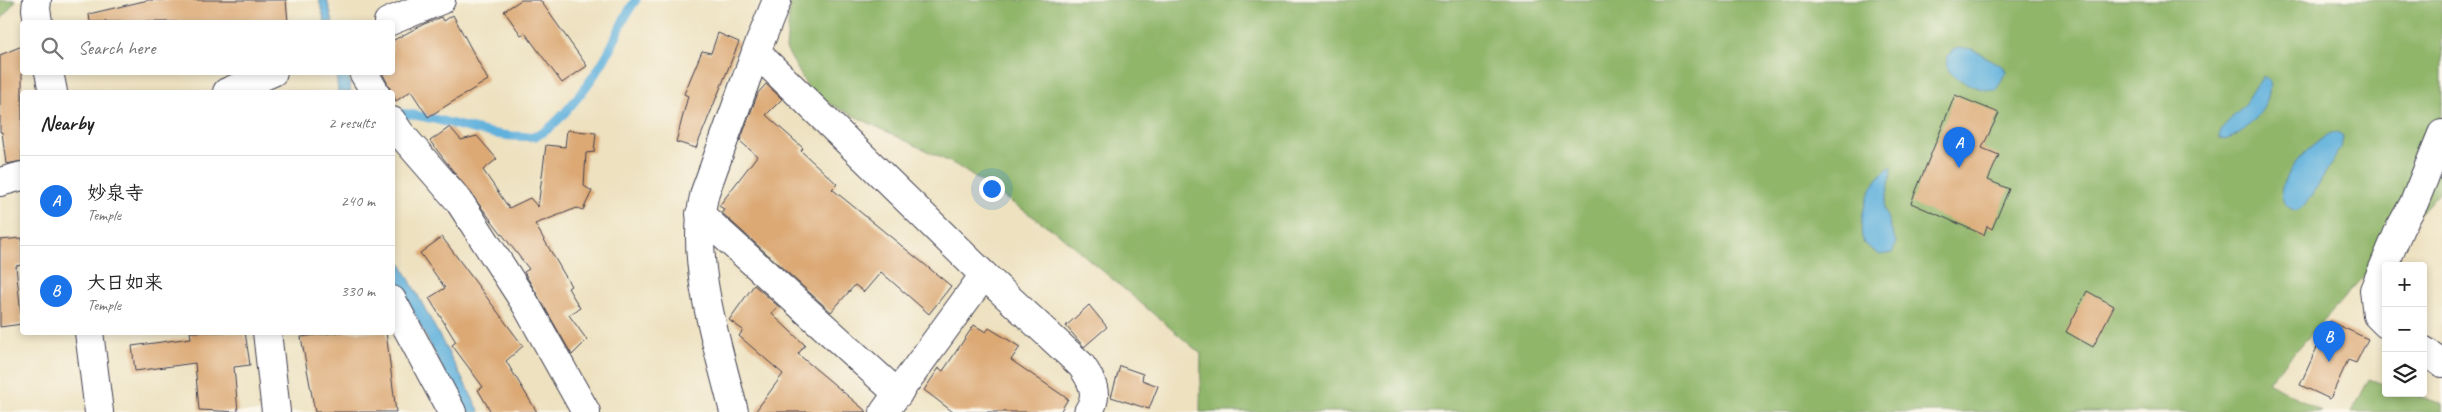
<!DOCTYPE html>
<html lang="en">
<head>
<meta charset="utf-8">
<style>
	:root { --surface:#fff; --page:#f6f6f6; --text:#222; --muted:#767676; --line:#e0e0e0; --accent:#1a73e8 }
	body { margin:0; font-family:Caveat,"Klee One",sans-serif; background:var(--page); color:var(--text) }
	.controls { position:absolute; right:15px; bottom:15px; display:grid; overflow:hidden; border-radius:5px; box-shadow:0 2px 8px #0003 }
	.controls button { width:45px; height:45px; display:grid; place-items:center; padding:0; border:0; border-bottom:1px solid var(--line); background:var(--surface); color:var(--text); font:25px sans-serif }
	.you { position:absolute; left:991px; top:188px; width:18px; height:18px; margin:-12px; border:4px solid #fff; border-radius:50%; background:#1a73e8; box-shadow:0 0 0 8px #1a73e833 }
	.badge { display:grid; place-items:center; width:32px; height:32px; border-radius:50%; background:var(--accent); color:#fff; font-size:16px; font-weight:700 }
	.pin { position:absolute; translate:-50% -41px; filter:drop-shadow(0 1px 2px #0008) }
	.pin::after { content:''; position:absolute; top:26px; width:18px; height:15px; background:inherit; clip-path:polygon(0 0,100% 0,50% 100%) }
	.list { margin:0; padding:0; list-style:none }
	h2 { display:flex; justify-content:space-between; align-items:center; height:65px; margin:0; padding:0 20px; font-size:21px }
	h2 small { font-size:16px; font-weight:400; color:var(--muted) }
	.list li { display:grid; grid-template-columns:32px 1fr auto; gap:15px; align-items:center; box-sizing:border-box; height:90px; padding:0 20px; border-top:1px solid var(--line) }
	.list b { display:block; font-size:19px; white-space:nowrap }
	.list p { margin:0; font-size:16px; white-space:nowrap; color:var(--muted) }
	.list em { font-size:16px; font-style:normal; color:var(--muted) }
	.icon { flex:none; width:28px; height:28px; fill:none; stroke:currentColor; stroke-width:2; stroke-linecap:round; stroke-linejoin:round }
	.map { position:relative; flex:none; width:2442px; height:412px; overflow:hidden }
	.search { position:absolute; background:var(--surface); box-shadow:0 2px 8px #0003; left:20px; top:20px; width:375px; height:55px; display:flex; align-items:center; gap:12px; box-sizing:border-box; padding:0 18px; border-radius:5px; color:var(--muted); font-size:19px }
	.panel { position:absolute; background:var(--surface); box-shadow:0 2px 8px #0003; left:20px; top:90px; width:375px; height:245px; border-radius:5px }
	.map>svg:first-child { display:block }
	.forest { fill:#90b66b; stroke:#596c53 }
	.water { fill:#61b1dc; stroke:#426a8c }
	.lines { fill:none; stroke-linecap:round; stroke-linejoin:round }
	.stream { stroke:#61b1dc; stroke-width:9 }
	.building { fill:#dca974 }
	.minor-casing { stroke:#403f4f; stroke-width:30 }
	.tertiary-casing { stroke:#403f4f; stroke-width:30 }
	.minor { stroke:#fff; stroke-width:28 }
	.tertiary { stroke:#fff; stroke-width:28 }
</style>
</head>
<body>
<div class="map">
<svg width="2442" height="412" viewBox="0 0 2442 412">
	<rect width="100%" height="100%" fill="#fbf7ec"/>
	<filter id="ink" filterUnits="userSpaceOnUse"><feTurbulence type="fractalNoise" baseFrequency=".02" numOctaves="2"/><feDisplacementMap in="SourceGraphic" scale="10" xChannelSelector="R" yChannelSelector="G"/><feConvolveMatrix kernelMatrix="1 2 1 2 8 2 1 2 1" color-interpolation-filters="sRGB"/></filter>
	<filter id="wash" filterUnits="userSpaceOnUse"><feTurbulence type="fractalNoise" baseFrequency=".0096" numOctaves="4" result="noise"/><feDisplacementMap in="SourceGraphic" scale="20" xChannelSelector="R" yChannelSelector="G"/><feGaussianBlur stdDeviation="1.12" result="paint"/><feColorMatrix in="noise" values="0 0 0 0 0 0 0 0 0 0 0 0 0 0 0 0 0 1.4 0 .05"/><feComposite in="paint" operator="in"/></filter>
	<g filter="url(#wash)">
		<rect width="100%" height="100%" fill="#ede1c0"/>
		<!-- forest -->
		<g class="forest">
			<path d="M0 0H16L0 21Z"/>
			<path d="M793 0H2442V189L2268 382 2322 412H1200L1201 354 1059 234 956 165 813 96 786 49 790 4Z"/>
			<path d="M2369 379 2386 385V393H2410L2442 404V412H2352Z"/>
		</g>
		<!-- water -->
		<g class="water">
			<path d="M319 0H327L333 22H325Z"/>
			<path d="M1959 47 1972 49 2004 67 2006 72 1996 90C1982 92 1958 81 1948 70L1947 58 1953 49Z"/>
			<path d="M336 73H348L351 92H338Z"/>
			<path d="M2263 76 2269 80C2274 105 2247 133 2225 140L2219 138 2220 130 2246 103Z"/>
			<path d="M2338 132 2343 136 2341 148 2305 205 2296 211C2254 195 2314 136 2338 132Z"/>
			<path d="M1890 167H1892V170L1884 208 1896 243 1892 253 1880 255 1864 244C1855 221 1870 179 1890 167Z"/>
			<path d="M392 247 480 412H465L393 273Z"/>
		</g>
		<g class="lines">
			<!-- stream -->
			<path class="stream" d="M399 113C437 116 473 133 512 136 519 136 528 137 535 136 557 131 601 68 611 47 620 30 623 16 636 0"/>
		</g>
		<g id="blocks">
			<!-- building -->
			<g class="building">
				<path d="M148 0H286L288 22H90L89 14Z"/>
				<path d="M521 0H540L587 66 562 83 525 33 521 35 504 11Z"/>
				<path d="M453 15 488 80 428 117 411 91 396 101 382 72H392V41L424 24 442 17 444 21Z"/>
				<path d="M718 33 739 42 696 148 676 142 688 96 684 94 702 51 711 53Z"/>
				<path d="M22 46V161L6 164 2 132H0V55Z"/>
				<path d="M766 84 782 99 766 115 803 148 801 151 837 184 832 189 951 286 929 314 881 272 864 292 855 285 831 312 722 213 724 209 719 206 757 156 740 141 758 93Z"/>
				<path d="M1955 95 1999 113 1982 148 1999 155 1988 180 2009 189 1992 229 1987 226 1984 235 1911 203Z"/>
				<path d="M450 127 461 140 477 136 497 159 483 170 509 208 530 198 538 207 546 145 565 147 567 130 596 133 594 152 586 153 584 186 592 191 583 210 577 208 535 224 571 286 568 288 580 308 569 315 587 340 572 355 524 272 529 269 430 141Z"/>
				<path d="M442 237 523 346 506 361 537 412H491L478 390 483 387 452 345 456 342 429 298 445 288 420 253Z"/>
				<path d="M22 238V265L16 266 22 324 0 327V240Z"/>
				<path d="M754 285 778 306 772 314 805 345 798 354 867 412H755L783 374 739 336 743 330 729 320Z"/>
				<path d="M2087 291 2114 306 2093 347 2066 332Z"/>
				<path d="M1089 305 1107 327 1084 347 1066 326Z"/>
				<path d="M2329 321 2368 339 2356 363 2348 360 2330 399 2300 385Z"/>
				<path d="M974 325 986 332 989 328 1020 347 1011 360 1068 399 1060 412H953L924 390 939 368 943 371Z"/>
				<path d="M190 332H245L250 365 234 367 238 412 199 410 195 363 135 371 132 346 191 338Z"/>
				<path d="M340 332H386L396 412H315L301 337Z"/>
				<path d="M1120 366 1143 374 1142 380 1158 386 1149 409 1111 397Z"/>
			</g>
		</g>
	</g>
	<g filter="url(#ink)">
		<use href="#blocks" fill-opacity="0" stroke="#403f4f" stroke-width="1"/>
		<g class="lines">
			<!-- minor casing -->
			<g class="minor-casing">
				<g id="minor">
					<path d="M37 0 36 9 38 22"/>
					<path d="M388 22 441 0"/>
					<path d="M756 52 777 0"/>
					<path d="M49 72 53 92"/>
					<path d="M363 72 375 92"/>
					<path d="M227 92 273 72"/>
					<path d="M392 121 400 133 459 201 525 303 586 412"/>
					<path d="M700 214 898 394"/>
					<path d="M392 300 452 412"/>
					<path d="M2386 324 2377 315 2374 290 2400 228 2414 203 2442 134"/>
					<path d="M267 332 276 412"/>
					<path d="M2423 350 2442 363"/>
					<path d="M734 412C718 345 688 259 705 192L756 52 984 275 1081 365C1092 380 1100 396 1088 412"/>
					<path d="M884 412 984 275"/>
				</g>
			</g>
			<!-- tertiary casing -->
			<g class="tertiary-casing">
				<g id="tertiary">
					<path d="M0 182 22 176"/>
					<path d="M89 332 99 412"/>
				</g>
			</g>
			<!-- minor -->
			<use href="#minor" class="minor"/>
			<!-- tertiary -->
			<use href="#tertiary" class="tertiary"/>
		</g>
	</g>
</svg>
<div class="controls">
<button>+</button>
<button>−</button>
<button><svg class="icon" aria-label="layers" viewBox="0 0 24 24"><path d="M12 4l9 5-9 5-9-5zM3 14l9 5 9-5"/></svg></button>
</div>
<div class="you"></div>
<div class="pin badge" style="left:1959px;top:168px">A</div>
<div class="pin badge" style="left:2329px;top:362px">B</div>
<div class="search"><svg class="icon" aria-label="search" viewBox="0 0 24 24"><circle cx="10" cy="10" r="6"/><path d="M15 15l6 6"/></svg>Search here</div>
<section class="panel">
<h2>Nearby<small>2 results</small></h2>
<ul class="list">
<li><span class="badge">A</span><div><b>妙泉寺</b><p>Temple</p></div><em>240 m</em></li>
<li><span class="badge">B</span><div><b>大日如来</b><p>Temple</p></div><em>330 m</em></li>
</ul>
</section>
</div>
</body>
</html>
